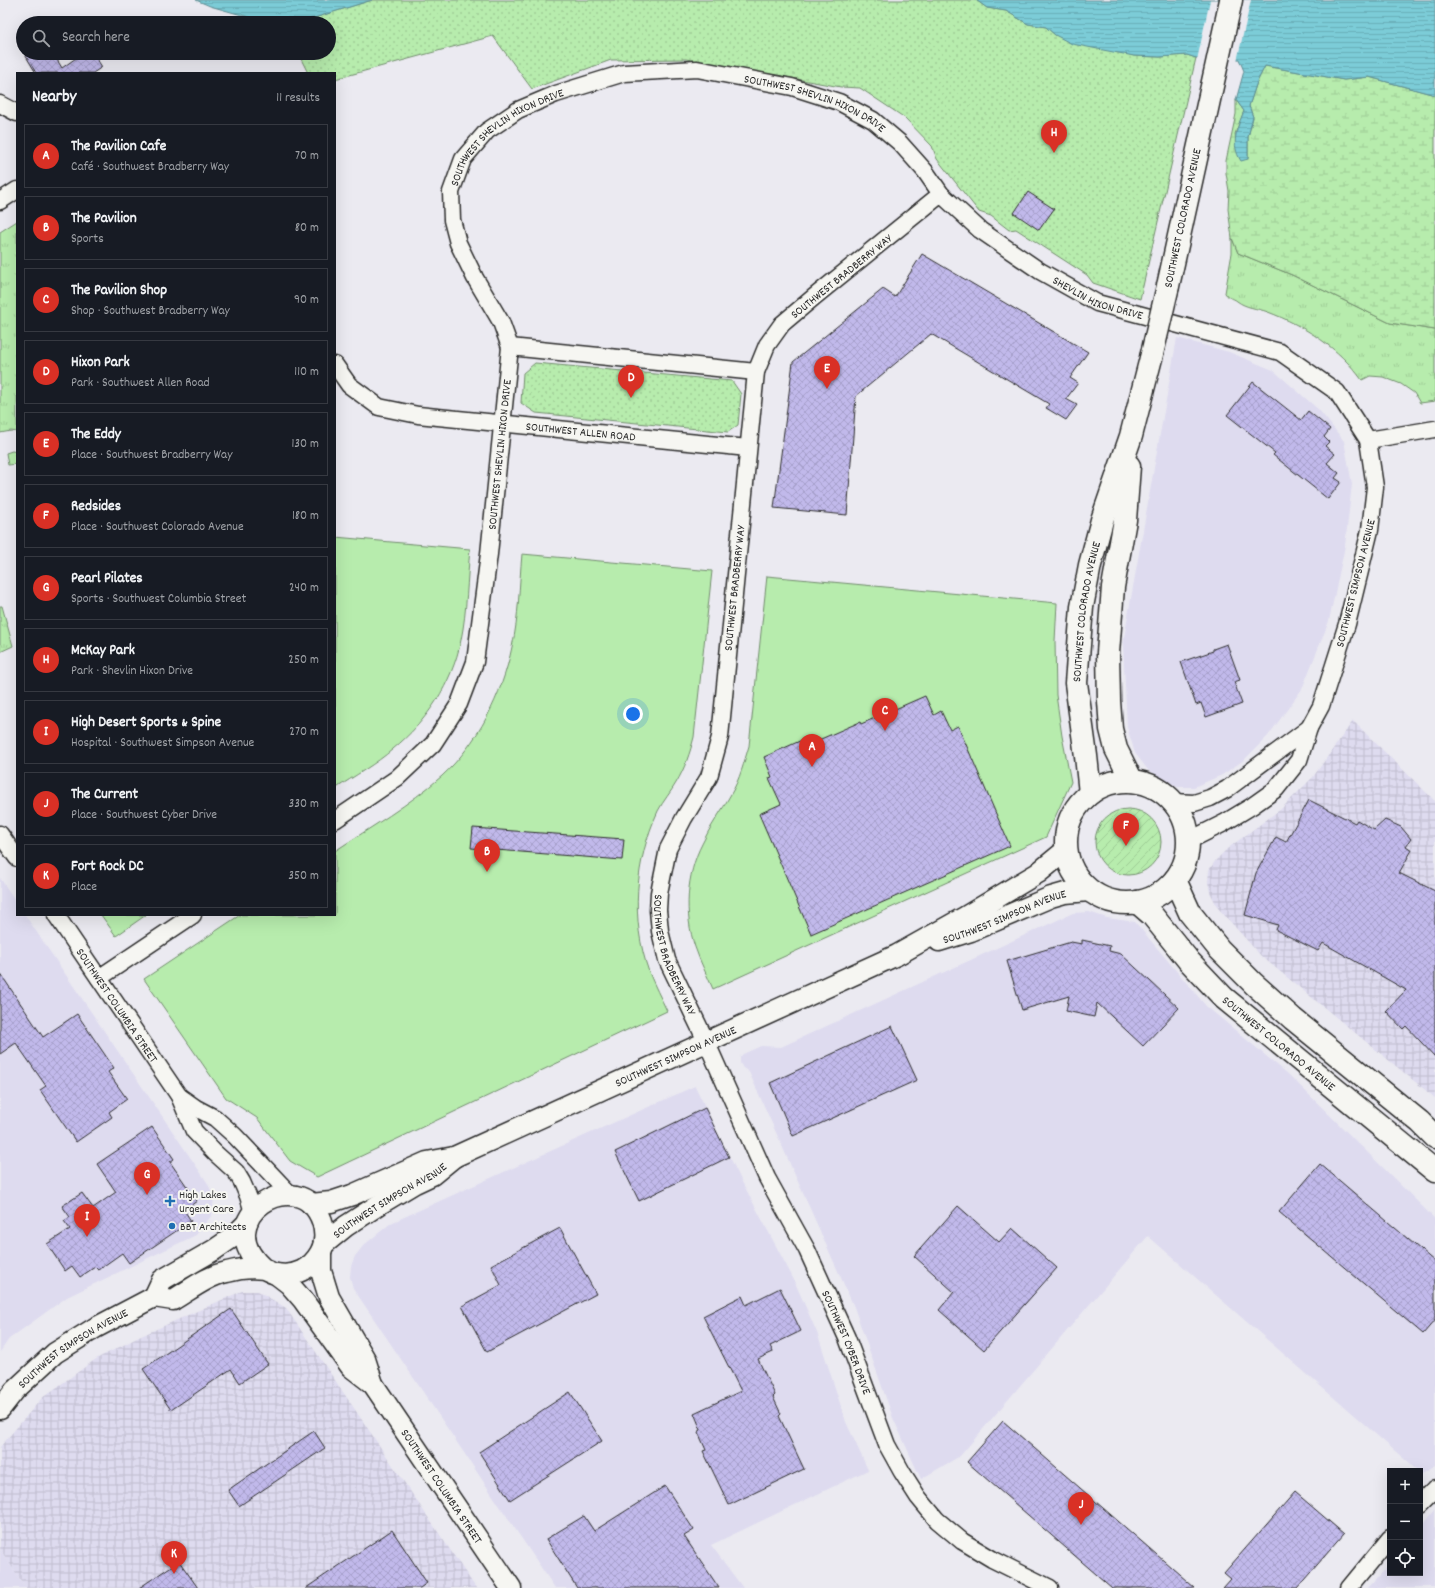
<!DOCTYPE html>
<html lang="en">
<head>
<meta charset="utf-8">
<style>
	:root { --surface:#171b24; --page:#20242c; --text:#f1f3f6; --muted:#9ea1a6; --line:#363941; --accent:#d93025 }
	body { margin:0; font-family:Dekko,sans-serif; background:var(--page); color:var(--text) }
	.controls { position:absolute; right:12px; bottom:12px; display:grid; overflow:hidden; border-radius:0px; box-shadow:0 4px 16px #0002 }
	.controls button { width:36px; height:36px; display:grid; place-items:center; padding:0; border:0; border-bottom:1px solid var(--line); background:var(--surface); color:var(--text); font:20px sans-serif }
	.you { position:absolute; left:633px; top:714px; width:14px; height:14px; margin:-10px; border:3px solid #fff; border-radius:50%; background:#1a73e8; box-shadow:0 0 0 6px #1a73e833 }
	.badge { display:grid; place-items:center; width:26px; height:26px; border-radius:50%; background:var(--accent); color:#fff; font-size:13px; font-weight:700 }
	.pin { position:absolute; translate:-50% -33px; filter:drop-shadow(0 1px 2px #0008) }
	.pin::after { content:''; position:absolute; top:21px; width:14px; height:12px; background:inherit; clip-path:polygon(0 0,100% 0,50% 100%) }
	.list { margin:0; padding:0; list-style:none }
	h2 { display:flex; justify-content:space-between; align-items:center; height:52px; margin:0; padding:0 16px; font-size:17px }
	h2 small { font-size:13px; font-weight:400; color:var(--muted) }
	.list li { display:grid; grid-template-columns:26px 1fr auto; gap:12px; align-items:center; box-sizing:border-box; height:64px; margin:0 8px 8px; padding:0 8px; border:1px solid var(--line); border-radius:0px }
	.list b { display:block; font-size:15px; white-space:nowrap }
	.list p { margin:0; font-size:13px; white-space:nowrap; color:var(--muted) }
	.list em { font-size:13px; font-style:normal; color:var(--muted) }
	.icon { flex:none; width:22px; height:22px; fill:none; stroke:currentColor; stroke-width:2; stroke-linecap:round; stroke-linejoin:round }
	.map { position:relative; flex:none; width:1435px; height:1588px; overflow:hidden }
	.search { position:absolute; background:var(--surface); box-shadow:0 4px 16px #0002; left:16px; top:16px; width:320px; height:44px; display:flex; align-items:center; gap:10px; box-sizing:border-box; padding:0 14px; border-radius:22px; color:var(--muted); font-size:15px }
	.panel { position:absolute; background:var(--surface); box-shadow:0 4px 16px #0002; left:16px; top:72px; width:320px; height:844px; border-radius:0px }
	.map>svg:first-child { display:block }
	.built { fill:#dedbef }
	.industrial { fill:url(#industrial-grid) }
	.grass { fill:url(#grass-tufts); stroke:#718c6c }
	.wetland { fill:url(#wetland-marsh); stroke:#718c6c }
	.park { fill:url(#park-dots); stroke:#718c6c }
	.garden { fill:url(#garden-furrows); stroke:#718c6c }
	.pitch { fill:#b7ecad; stroke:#718c6c }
	.water { fill:url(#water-rules); stroke:#5c8c92 }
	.pier { fill:#ebeaf1 }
	.building { fill:url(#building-cross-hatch); stroke:#2b2b2b }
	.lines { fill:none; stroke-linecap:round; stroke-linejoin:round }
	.minor-casing { stroke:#2b2b2b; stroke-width:19 }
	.tertiary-casing { stroke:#2b2b2b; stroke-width:23 }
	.secondary-casing { stroke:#2b2b2b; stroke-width:25 }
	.minor { stroke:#f6f6f2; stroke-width:16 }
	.tertiary { stroke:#f6f6f2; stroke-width:20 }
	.secondary { stroke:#f6f6f2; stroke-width:22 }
	.secondary-bridge-casing { stroke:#2b2b2b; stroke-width:25; stroke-linecap:butt }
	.secondary-bridge { stroke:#f6f6f2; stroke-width:22 }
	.poi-dot { fill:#1f6fb2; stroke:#f6f6f2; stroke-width:1.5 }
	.labels { text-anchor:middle; stroke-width:4; stroke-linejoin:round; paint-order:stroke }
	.street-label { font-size:12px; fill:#2b2b2b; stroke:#f6f6f2 }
	.poi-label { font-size:12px; fill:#2b2b2b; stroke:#f6f6f2; text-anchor:start }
</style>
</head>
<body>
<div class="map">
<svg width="1435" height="1588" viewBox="0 0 1435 1588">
	<defs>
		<pattern id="industrial-grid" width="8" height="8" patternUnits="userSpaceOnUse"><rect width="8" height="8" fill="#dedbef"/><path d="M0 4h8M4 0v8" fill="none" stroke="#bfbccd"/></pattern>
		<pattern id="grass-tufts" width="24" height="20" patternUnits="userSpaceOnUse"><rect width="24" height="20" fill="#b7ecad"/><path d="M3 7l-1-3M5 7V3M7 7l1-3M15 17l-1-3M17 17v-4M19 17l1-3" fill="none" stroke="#9ecb95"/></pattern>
		<pattern id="wetland-marsh" width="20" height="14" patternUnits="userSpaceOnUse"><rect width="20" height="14" fill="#b7ecad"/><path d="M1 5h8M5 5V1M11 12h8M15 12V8" fill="none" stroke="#9ecb95"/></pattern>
		<pattern id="park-dots" width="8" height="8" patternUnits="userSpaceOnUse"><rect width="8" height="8" fill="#b7ecad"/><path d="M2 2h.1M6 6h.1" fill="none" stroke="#9ecb95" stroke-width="1.8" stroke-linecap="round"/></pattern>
		<pattern id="garden-furrows" width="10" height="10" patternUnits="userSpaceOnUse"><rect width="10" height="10" fill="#b7ecad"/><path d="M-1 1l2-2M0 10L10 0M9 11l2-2" fill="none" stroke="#9ecb95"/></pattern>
		<pattern id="water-rules" width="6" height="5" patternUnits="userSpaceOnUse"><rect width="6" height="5" fill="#7cccd7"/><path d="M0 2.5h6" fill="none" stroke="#6bafb9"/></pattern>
		<pattern id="building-cross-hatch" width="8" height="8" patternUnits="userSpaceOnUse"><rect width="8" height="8" fill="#c1b9eb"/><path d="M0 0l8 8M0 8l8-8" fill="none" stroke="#a69fca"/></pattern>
	</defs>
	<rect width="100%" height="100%" fill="#ebeaf1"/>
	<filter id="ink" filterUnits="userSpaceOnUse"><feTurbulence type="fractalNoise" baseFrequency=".025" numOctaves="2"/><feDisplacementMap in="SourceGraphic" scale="8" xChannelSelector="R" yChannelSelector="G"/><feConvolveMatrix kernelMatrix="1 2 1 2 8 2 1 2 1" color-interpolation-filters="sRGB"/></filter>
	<g filter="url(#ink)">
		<!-- built -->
		<g class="built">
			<path d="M1177 338 1229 352 1273 370 1319 410 1344 441 1352 484 1345 546 1329 621 1302 689 1268 736 1244 760 1222 775 1194 787H1178L1148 770 1135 753 1127 727 1123 644Z"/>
			<path d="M0 878 17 903V915H25L207 1182 214 1197 212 1215 196 1235 67 1297 9 1339 0 1352Z"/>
			<path d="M1089 912 1107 918 1135 922 1206 1006 1288 1074 1435 1219V1466L1421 1474 1420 1471H1418L1148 1236 960 1456 921 1479 893 1418 854 1307 749 1072 743 1068 740 1063V1057L743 1054 761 1046 781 1047 1073 913Z"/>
			<path d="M695 1086 741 1180 793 1278 818 1335 846 1422 868 1470 711 1545 743 1588H555L353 1288 350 1277 351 1266 355 1256 364 1245 391 1223Z"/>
			<path d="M1435 1510V1588H1368L1390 1564V1573H1420V1529Z"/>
			<path d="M0 1549 26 1588H0Z"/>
		</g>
		<!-- industrial -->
		<g class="industrial">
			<path d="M1353 721 1435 801V1098L1261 956 1218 908 1210 892 1208 882 1209 870 1216 860 1227 849 1281 809 1313 777Z"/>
			<path d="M242 1291H258L286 1308 476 1588H26L0 1549V1447L42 1398 96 1359 141 1336Z"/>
		</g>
		<!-- grass -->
		<g class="grass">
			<path d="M17 221V432L11 431 0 433V232Z"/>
			<path d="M1232 238 1238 253 1292 275 1390 323 1435 330V401L1420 403 1414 393 1401 384 1383 377 1370 376 1362 380C1339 348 1305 326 1268 312 1257 308 1246 308 1237 301 1232 297 1230 300 1225 293L1232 253Z"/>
			<path d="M12 451 17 452V464L8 465 6 453Z"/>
			<path d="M0 606H2L13 646 0 652Z"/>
		</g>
		<!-- wetland -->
		<path class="wetland" d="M1265 66 1344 80 1369 77 1435 95V330L1390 323 1292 275 1238 253 1232 238 1228 209 1229 191 1226 173V161L1236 114V100L1244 111 1235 134 1248 158V137L1253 117 1249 106 1257 82Z"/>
		<!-- park -->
		<g class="park">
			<path d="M372 0H976L987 8 1006 11 1028 24 1046 27 1055 35 1134 56 1160 57 1187 55 1196 58 1140 299 1093 283 1087 275 1016 229 1009 230 991 216 979 212 937 159 932 146 905 118 860 88 841 87 686 59 611 60 532 89 493 36 335 79V73H308L298 53H329V23H298Z"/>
			<path d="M535 363 732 381 741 394 738 425 728 432 536 413 521 403 523 373Z"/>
		</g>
		<!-- garden -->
		<circle class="garden" cx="1128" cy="842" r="33"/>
		<!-- pitch -->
		<g class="pitch">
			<path d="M335 537 470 549C467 579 467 611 461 640 452 684 427 721 393 749 376 764 354 776 335 789Z"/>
			<path d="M522 554 712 571 694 737C690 753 685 768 676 783 671 792 663 801 658 811 635 861 630 919 649 972 654 985 661 998 667 1011L317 1177 290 1161 257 1118 226 1098 144 979 240 915H335V851C371 827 409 805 442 776 478 743 502 695 512 647 519 617 519 585 522 554Z"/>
			<path d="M767 576 1057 603 1055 641 1056 695 1062 736 1071 782 1046 837 713 989C707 975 700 962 695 947 684 915 686 875 702 844 710 826 722 811 731 794 740 779 744 762 749 746Z"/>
			<path d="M101 915H146L116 936Z"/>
		</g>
		<!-- water -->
		<g class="water">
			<path d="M196 0H372L298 23H270L210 6Z"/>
			<path d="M976 0H1435V95L1369 77 1344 80 1265 66 1257 82 1249 106 1253 117 1248 137V159L1241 161C1230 144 1237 128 1244 111L1236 100 1244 71 1239 59 1196 58 1187 55 1160 57 1134 56 1072 44 1055 35 1046 27 1028 24 1006 11 987 8Z"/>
		</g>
		<!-- pier -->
		<path class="pier" d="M1210 0H1251L1237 61 1197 60Z"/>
		<!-- building -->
		<g class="building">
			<path d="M24 53H53L62 68 83 53H93L102 67 93 73H36Z"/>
			<path d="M1028 192 1054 209 1039 230 1014 213Z"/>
			<path d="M922 254 1088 352 1070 378 1078 383 1066 399 1077 405 1066 420 1046 408 1049 404 931 334 856 396 847 515 774 508 793 362 883 289 895 297Z"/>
			<path d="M1253 382 1301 420 1308 411 1330 429 1324 437 1329 442 1325 446 1335 454 1327 463 1339 473 1335 478 1341 482 1328 499 1273 455 1275 453 1227 415Z"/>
			<path d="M1227 644 1240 680 1234 682 1242 704 1206 717 1201 703 1196 705 1181 662 1213 651V649Z"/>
			<path d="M925 696 934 715 941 711 950 730 958 726 1010 846 811 934 759 814 781 804 769 778 772 777 764 757 811 736 814 742 860 722 861 724Z"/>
			<path d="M1309 800 1355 823 1357 820 1374 830 1385 820 1401 827 1411 839 1406 846 1412 850 1399 873 1435 891V1057L1406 1026 1403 1029 1386 1011 1406 990 1323 943 1318 951 1276 930 1278 925 1245 915 1256 873 1276 837 1286 842Z"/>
			<path d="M473 828 624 839 622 860 471 848Z"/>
			<path d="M1082 940 1110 946 1109 951 1121 954 1179 1008 1143 1046 1097 1003 1094 1017 1066 1011 1069 996 1022 1010 1007 961 1071 942 1082 944Z"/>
			<path d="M0 973 43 1037 77 1014 114 1068 108 1072 127 1099 109 1112 112 1117 76 1142 40 1090 46 1086 16 1043 0 1054Z"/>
			<path d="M892 1026 917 1080 793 1136 770 1083Z"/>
			<path d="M705 1108 729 1157 639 1201 615 1152Z"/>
			<path d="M152 1127 174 1159 170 1162 197 1201 184 1210 191 1221 129 1263 122 1253 98 1270 95 1267 80 1277 72 1266 65 1271 47 1244 70 1229 64 1221 70 1217 62 1206 82 1193 93 1208 116 1192 97 1164Z"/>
			<path d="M1320 1164 1435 1262V1320L1423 1334 1279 1212Z"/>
			<path d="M958 1206 999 1242 1012 1228 1057 1268 984 1350 939 1310 954 1292 914 1256Z"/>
			<path d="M560 1228 596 1294 487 1352 462 1306 501 1285 491 1265Z"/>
			<path d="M780 1288 801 1331 770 1346 773 1352 758 1359 775 1395 773 1397 781 1414 779 1416 804 1469 729 1505 703 1451 706 1450 698 1432 701 1430 694 1413 741 1391 703 1316 742 1296 746 1305Z"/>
			<path d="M231 1309 268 1364 240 1383 231 1369 171 1410 143 1369Z"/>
			<path d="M570 1392 602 1441 510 1500 479 1452Z"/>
			<path d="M1003 1421 1195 1588H1112L967 1462Z"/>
			<path d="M314 1431 325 1448 239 1506 228 1490Z"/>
			<path d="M665 1486 694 1530 684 1536 719 1588H577L546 1539 584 1516 594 1531Z"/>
			<path d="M1295 1492 1344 1534 1297 1588H1223L1231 1579 1224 1573Z"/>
			<path d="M392 1530 427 1583 420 1588H306Z"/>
			<path d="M179 1561 198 1588H139Z"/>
		</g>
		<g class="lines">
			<!-- minor casing -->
			<g class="minor-casing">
				<g id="minor">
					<path d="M0 104 17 113"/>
					<path id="s1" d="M941 194 814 297 782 324 767 345 756 372 720 737 709 777 684 818 668 849 659 893 658 910 660 931 667 960 706 1041 767 1178 807 1250 847 1338 887 1445 902 1472 918 1497 937 1520 962 1541 992 1559 1050 1588"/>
					<path d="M0 201 17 190"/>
					<path d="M510 347 756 372"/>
					<path id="s2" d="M335 365 349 385 379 407 418 415 748 448"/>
					<path d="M1368 440 1435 429"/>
					<path d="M1173 802 1194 803 1210 798 1227 789 1309 728"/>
					<path id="s3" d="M335 820 397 778 433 744 459 704 475 662 489 554 510 347 501 322 475 278 458 243 452 220 451 192 463 159 487 131 518 110 556 94 624 73 697 69 792 87 839 102 873 120 900 143 925 171 941 194 980 230 1040 271 1097 303 1280 352 1337 392 1368 440 1375 487 1370 530 1347 624 1321 706 1309 728 1299 760 1276 789 1252 806 1224 823 1188 841"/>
					<path d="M0 834 17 858"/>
					<path id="s4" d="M56 915 179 1096 194 1131 215 1153 236 1172 242 1182 248 1196 253 1212"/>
					<path d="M99 978 193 915"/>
					<path d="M179 1096 196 1108 215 1118 235 1136 290 1194"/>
					<path d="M1420 1504 1435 1489"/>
					<path d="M1349 1588 1390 1538"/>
				</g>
			</g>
			<!-- tertiary casing -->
			<g class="tertiary-casing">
				<g id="tertiary">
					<path id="s5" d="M939 941 971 931 1051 897 1065 893 1089 891"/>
					<path id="s6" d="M311 1204 331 1202 352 1195 427 1162 454 1157 897 955 963 918 1038 873 1066 850"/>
					<path id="s7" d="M324 1244 346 1226 380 1204 415 1183 432 1175 454 1157"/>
					<path d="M321 1252V1271L329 1297 365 1359 373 1384"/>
					<path id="s8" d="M276 1274 289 1284 303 1300 351 1367 373 1384 511 1588"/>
					<path d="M154 1297 162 1280 214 1250 233 1237 247 1223"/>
					<path id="s9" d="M0 1409 15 1390 55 1353 95 1328 154 1297 173 1300C190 1290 207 1276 227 1272 238 1269 251 1267 263 1269 268 1270 272 1274 277 1274 295 1277 311 1269 320 1253 326 1243 325 1231 322 1221 300 1160 205 1219 264 1269"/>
				</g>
			</g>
			<!-- secondary casing -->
			<g class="secondary-casing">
				<g id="secondary">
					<path d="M1168 286 1231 0"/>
					<path d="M1129 466 1125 520 1113 587 1108 653 1109 701 1111 729 1116 749 1132 781"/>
					<circle cx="1127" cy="842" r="61"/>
					<path id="s10" d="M1090 793 1086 756 1076 683 1082 607 1090 565 1102 520 1131 436 1151 358"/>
					<path d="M1175 880 1190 913 1219 949 1254 984 1293 1019 1420 1122 1435 1137"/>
					<path id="s11" d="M1137 902 1152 915 1189 961 1224 998 1435 1171"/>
				</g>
			</g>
			<!-- minor -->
			<use href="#minor" class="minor"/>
			<!-- tertiary -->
			<use href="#tertiary" class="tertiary"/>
			<!-- secondary -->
			<use href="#secondary" class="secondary"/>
			<!-- secondary-bridge casing -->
			<g class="secondary-bridge-casing">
				<path id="secondary-bridge" d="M1151 358 1168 286"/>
			</g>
			<!-- secondary-bridge -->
			<use href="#secondary-bridge" class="secondary-bridge"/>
		</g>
	</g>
	<!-- markers -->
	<g class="poi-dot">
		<path d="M168 1195h4v4h4v4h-4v4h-4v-4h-4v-4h4z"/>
		<circle cx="172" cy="1226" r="4"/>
	</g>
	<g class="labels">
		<!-- street labels -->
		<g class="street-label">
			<text dy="4" stroke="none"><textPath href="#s3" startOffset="1121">SOUTHWEST SHEVLIN HIXON DRIVE</textPath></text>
			<text dy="4" stroke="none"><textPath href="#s3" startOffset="785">SOUTHWEST SHEVLIN HIXON DRIVE</textPath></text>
			<text transform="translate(1182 218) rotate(-78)" y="4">SOUTHWEST COLORADO AVENUE</text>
			<text transform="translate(841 276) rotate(-39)" y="4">SOUTHWEST BRADBERRY WAY</text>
			<text dy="4" stroke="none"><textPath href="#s3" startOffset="1473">SHEVLIN HIXON DRIVE</textPath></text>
			<text dy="4" stroke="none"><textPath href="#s2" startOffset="265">SOUTHWEST ALLEN ROAD</textPath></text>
			<text dy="4" stroke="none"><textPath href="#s3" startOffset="426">SOUTHWEST SHEVLIN HIXON DRIVE</textPath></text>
			<text transform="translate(1355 583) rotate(-76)" y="4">SOUTHWEST SIMPSON AVENUE</text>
			<text transform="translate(734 588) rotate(-84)" y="4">SOUTHWEST BRADBERRY WAY</text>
			<text dy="4" stroke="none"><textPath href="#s10" startOffset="183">SOUTHWEST COLORADO AVENUE</textPath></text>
			<text dy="4" stroke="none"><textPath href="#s5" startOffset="70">SOUTHWEST SIMPSON AVENUE</textPath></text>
			<text dy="4" stroke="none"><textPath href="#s1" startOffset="861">SOUTHWEST BRADBERRY WAY</textPath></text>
			<text dy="4" stroke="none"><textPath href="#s4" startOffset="109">SOUTHWEST COLUMBIA STREET</textPath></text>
			<text dy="4" stroke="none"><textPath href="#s11" startOffset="201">SOUTHWEST COLORADO AVENUE</textPath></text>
			<text dy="4" stroke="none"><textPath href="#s6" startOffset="395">SOUTHWEST SIMPSON AVENUE</textPath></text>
			<text dy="4" stroke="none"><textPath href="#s7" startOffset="79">SOUTHWEST SIMPSON AVENUE</textPath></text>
			<text dy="4" stroke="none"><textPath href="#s1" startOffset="1287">SOUTHWEST CYBER DRIVE</textPath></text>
			<text dy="4" stroke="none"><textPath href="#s9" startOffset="96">SOUTHWEST SIMPSON AVENUE</textPath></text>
			<text dy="4" stroke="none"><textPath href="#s8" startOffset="271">SOUTHWEST COLUMBIA STREET</textPath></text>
		</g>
		<!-- poi labels -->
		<g class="poi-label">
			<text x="179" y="1198">High Lakes<tspan x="179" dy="14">Urgent Care</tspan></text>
			<text x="180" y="1230">BBT Architects</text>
		</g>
	</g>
</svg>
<div class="controls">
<button>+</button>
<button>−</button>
<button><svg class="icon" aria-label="locate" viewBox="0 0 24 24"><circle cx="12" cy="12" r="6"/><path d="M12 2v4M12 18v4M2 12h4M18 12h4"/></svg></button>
</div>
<div class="you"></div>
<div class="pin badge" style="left:812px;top:767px">A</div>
<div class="pin badge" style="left:487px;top:872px">B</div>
<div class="pin badge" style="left:885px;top:731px">C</div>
<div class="pin badge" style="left:631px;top:398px">D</div>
<div class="pin badge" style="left:827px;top:389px">E</div>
<div class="pin badge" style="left:1126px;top:846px">F</div>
<div class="pin badge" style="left:147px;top:1195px">G</div>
<div class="pin badge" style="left:1054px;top:153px">H</div>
<div class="pin badge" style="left:87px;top:1237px">I</div>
<div class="pin badge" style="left:1081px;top:1525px">J</div>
<div class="pin badge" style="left:174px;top:1574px">K</div>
<div class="search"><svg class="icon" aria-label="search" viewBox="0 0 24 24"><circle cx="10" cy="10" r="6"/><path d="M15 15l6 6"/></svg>Search here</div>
<section class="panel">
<h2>Nearby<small>11 results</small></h2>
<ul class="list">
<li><span class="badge">A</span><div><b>The Pavilion Cafe</b><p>Café · Southwest Bradberry Way</p></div><em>70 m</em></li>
<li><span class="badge">B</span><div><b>The Pavilion</b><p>Sports</p></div><em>80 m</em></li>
<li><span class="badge">C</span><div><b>The Pavilion Shop</b><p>Shop · Southwest Bradberry Way</p></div><em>90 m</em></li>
<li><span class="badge">D</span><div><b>Hixon Park</b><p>Park · Southwest Allen Road</p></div><em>110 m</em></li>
<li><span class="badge">E</span><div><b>The Eddy</b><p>Place · Southwest Bradberry Way</p></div><em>130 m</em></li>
<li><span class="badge">F</span><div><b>Redsides</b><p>Place · Southwest Colorado Avenue</p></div><em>180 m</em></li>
<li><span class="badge">G</span><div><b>Pearl Pilates</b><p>Sports · Southwest Columbia Street</p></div><em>240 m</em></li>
<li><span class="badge">H</span><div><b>McKay Park</b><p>Park · Shevlin Hixon Drive</p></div><em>250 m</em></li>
<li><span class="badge">I</span><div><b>High Desert Sports &amp; Spine</b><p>Hospital · Southwest Simpson Avenue</p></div><em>270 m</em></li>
<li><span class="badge">J</span><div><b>The Current</b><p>Place · Southwest Cyber Drive</p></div><em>330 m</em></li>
<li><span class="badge">K</span><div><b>Fort Rock DC</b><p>Place</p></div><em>350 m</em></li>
</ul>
</section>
</div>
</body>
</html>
